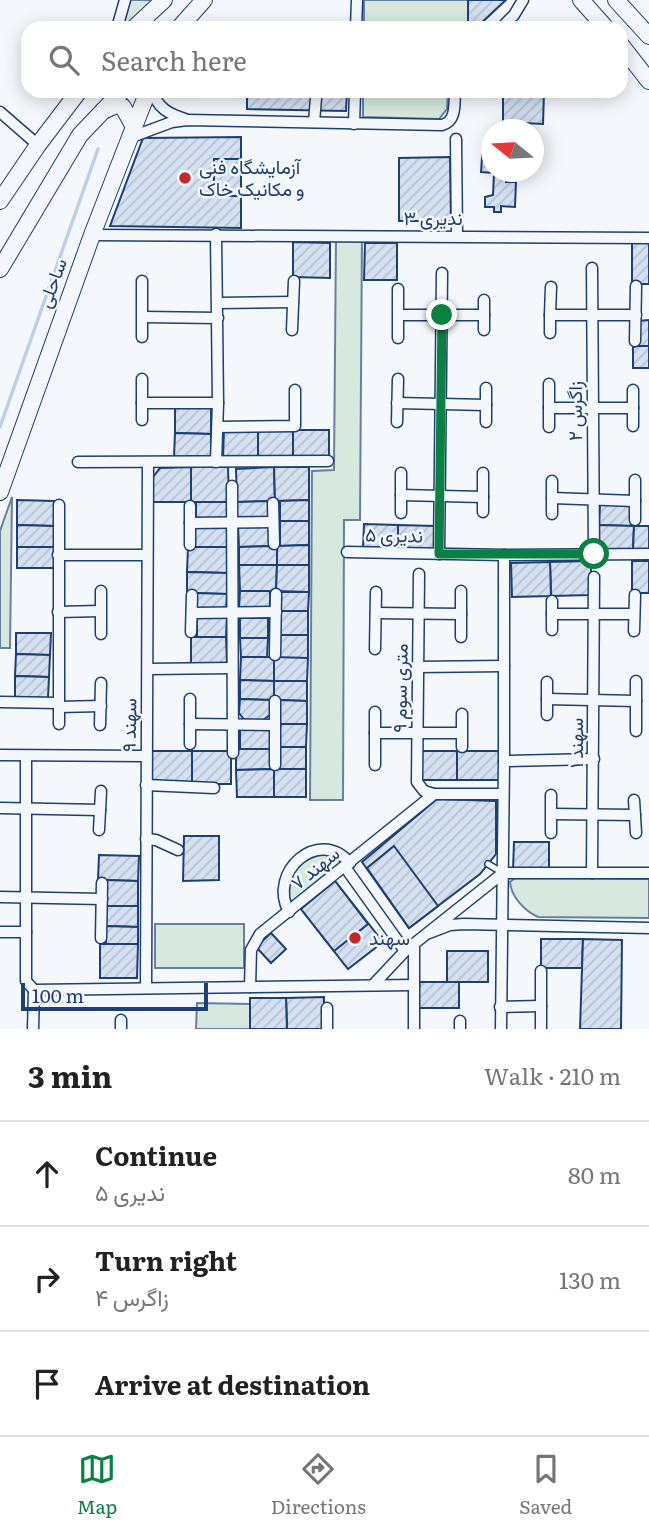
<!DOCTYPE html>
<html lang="en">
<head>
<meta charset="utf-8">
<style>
	:root { --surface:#fff; --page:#f6f6f6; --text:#222; --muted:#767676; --line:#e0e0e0; --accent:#0b8043 }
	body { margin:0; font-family:Literata,Vazirmatn,serif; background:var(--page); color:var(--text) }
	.compass { position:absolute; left:481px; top:119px; width:63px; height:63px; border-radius:50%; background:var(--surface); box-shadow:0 4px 18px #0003; rotate:288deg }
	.scale { position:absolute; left:21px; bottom:18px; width:187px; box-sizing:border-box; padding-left:7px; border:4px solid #1d3f73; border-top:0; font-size:19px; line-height:24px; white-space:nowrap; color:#1d3f73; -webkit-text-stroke:5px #f4f7fb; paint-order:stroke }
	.stop { position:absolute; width:21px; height:21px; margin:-16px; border:5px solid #0b8043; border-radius:50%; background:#fff }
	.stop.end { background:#0b8043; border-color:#fff; box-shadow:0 2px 7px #0008 }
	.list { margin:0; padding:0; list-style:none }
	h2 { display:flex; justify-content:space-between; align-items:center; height:91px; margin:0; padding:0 28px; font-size:30px }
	h2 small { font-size:23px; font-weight:400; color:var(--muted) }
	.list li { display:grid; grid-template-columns:46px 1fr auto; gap:21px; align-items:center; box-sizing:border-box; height:105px; padding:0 28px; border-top:2px solid var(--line) }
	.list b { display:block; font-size:26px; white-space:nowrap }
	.list p { margin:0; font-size:23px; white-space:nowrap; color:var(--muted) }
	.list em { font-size:23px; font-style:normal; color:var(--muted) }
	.icon { flex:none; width:38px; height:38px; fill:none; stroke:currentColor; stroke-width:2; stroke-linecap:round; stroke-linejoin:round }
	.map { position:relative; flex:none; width:649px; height:1029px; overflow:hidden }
	.search { position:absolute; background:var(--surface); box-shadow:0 4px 18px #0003; left:21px; right:21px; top:21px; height:77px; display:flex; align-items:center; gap:18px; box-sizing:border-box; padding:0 24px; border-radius:21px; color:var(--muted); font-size:26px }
	.sheet { height:406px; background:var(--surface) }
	nav { display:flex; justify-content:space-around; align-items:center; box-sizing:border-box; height:98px; border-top:2px solid var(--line); background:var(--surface); font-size:19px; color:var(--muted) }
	nav a { display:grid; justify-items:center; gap:4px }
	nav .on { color:var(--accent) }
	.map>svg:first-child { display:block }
	.green { fill:#d7e8df; stroke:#687fa3; stroke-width:2 }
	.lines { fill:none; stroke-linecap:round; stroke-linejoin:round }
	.stream { stroke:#bed0e5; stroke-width:3.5 }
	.building { fill:url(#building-hatch); stroke:#1d3f73; stroke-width:2 }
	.lane-casing { stroke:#1d3f73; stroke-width:8 }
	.street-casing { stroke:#1d3f73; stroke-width:13 }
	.secondary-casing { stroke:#1d3f73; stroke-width:18 }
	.lane { stroke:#f4f7fb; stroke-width:5 }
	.street { stroke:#f4f7fb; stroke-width:10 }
	.secondary { stroke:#f4f7fb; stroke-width:16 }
	.route { stroke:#0b8043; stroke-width:9 }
	.poi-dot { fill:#c62828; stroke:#f4f7fb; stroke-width:2.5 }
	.labels { text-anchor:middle; stroke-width:5; stroke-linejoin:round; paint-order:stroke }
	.poi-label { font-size:19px; fill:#1d3f73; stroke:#f4f7fb; text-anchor:start }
	.street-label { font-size:19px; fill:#1d3f73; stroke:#f4f7fb }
</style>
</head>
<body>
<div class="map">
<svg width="649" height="1029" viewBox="0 0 649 1029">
	<defs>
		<pattern id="building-hatch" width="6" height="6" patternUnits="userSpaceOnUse" patternTransform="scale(1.75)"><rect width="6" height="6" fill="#d5e0f0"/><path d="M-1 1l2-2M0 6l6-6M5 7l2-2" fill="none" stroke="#b6c1d1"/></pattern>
	</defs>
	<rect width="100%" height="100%" fill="#f4f7fb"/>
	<!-- green -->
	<g class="green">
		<path d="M129 0H157L122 28Z"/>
		<rect x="364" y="0" width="104" height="28"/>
		<path d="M363 91H448L447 109 439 119 363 117Z"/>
		<path d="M336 235H362L360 520H344L343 800H310L312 471 334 470Z"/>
		<path d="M12 497 10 648H0V531Z"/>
		<path d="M328 852 347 862 289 908C288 871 292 863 328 852Z"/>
		<path d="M515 878 649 879V918L538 917C525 911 511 897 510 882Z"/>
		<rect x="155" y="924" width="89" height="44"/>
		<path d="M197 1003 250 1004V1029H196Z"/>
	</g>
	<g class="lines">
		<!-- stream -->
		<path class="stream" d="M0 427 98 149"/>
	</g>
	<!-- building -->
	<g class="building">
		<path d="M468 0H506L476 28H468Z"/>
		<path d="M247 91H347L346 111 247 109Z"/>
		<path d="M503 91 544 92 543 124 503 122Z"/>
		<path d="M241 137V228L110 226 143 138Z"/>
		<path d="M483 144H491V172H506V182H516L515 207 501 206V212H494V207H485V197L493 195 494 173 481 172Z"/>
		<path d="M450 157 451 221H399V158Z"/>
		<rect x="214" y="159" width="27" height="37"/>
		<path d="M293 242 330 243V278L293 277Z"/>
		<rect x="632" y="242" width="17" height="42"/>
		<path d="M365 243H397V280H364Z"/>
		<path d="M649 320V346H638V321Z"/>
		<path d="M638 346H649V368H633V347Z"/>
		<path d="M175 407H211V434L175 433Z"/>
		<path d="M224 430H258V458L223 457Z"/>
		<rect x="258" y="430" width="35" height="28"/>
		<rect x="293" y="430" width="36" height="28"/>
		<path d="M175 433 211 434V458L174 457Z"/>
		<path d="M191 467V502H153V477L160 468Z"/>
		<path d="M191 467H228L229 502H191Z"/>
		<path d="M274 467 275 501 237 502 236 469Z"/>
		<path d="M274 467H309V500L275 501Z"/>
		<path d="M17 500 54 501V526L17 525Z"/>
		<path d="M309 500V521H280V501Z"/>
		<path d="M268 501V518L237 519V502Z"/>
		<path d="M196 502H229V520L196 519Z"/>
		<path d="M600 504H632L631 526 599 525Z"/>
		<path d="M280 521H309V545L280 546Z"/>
		<path d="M364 524 398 525V550L363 549Z"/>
		<path d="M17 525 54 526V547H17Z"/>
		<path d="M270 525 271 546 239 547 238 526Z"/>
		<path d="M398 525 435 526V550H398Z"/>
		<path d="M599 525 634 526 633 550 599 549Z"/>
		<rect x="194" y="526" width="34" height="21"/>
		<path d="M634 526H649V550H633Z"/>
		<path d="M309 545V565H277V546Z"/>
		<path d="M277 546V565H239V547Z"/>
		<rect x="17" y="547" width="37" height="21"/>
		<path d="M188 547H228L227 573 187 572Z"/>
		<path d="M591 561V595L551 596 550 562Z"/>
		<rect x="632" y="561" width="17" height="32"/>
		<path d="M550 562 551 596 512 597 511 563Z"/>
		<path d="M239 565H277L276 591H240Z"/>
		<path d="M277 565H309V592L276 591Z"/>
		<path d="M187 572 227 573V594L187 593Z"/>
		<path d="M240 591H270V608H239Z"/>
		<path d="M279 592H309L308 611H279Z"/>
		<path d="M196 593 227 594 226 611 195 610Z"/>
		<rect x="279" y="611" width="29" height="24"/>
		<path d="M227 615 226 637H197V616Z"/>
		<rect x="240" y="618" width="28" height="20"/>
		<path d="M16 633H51L50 655 16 654Z"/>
		<rect x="279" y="635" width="29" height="23"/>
		<path d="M191 637H226L227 664H191Z"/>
		<path d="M240 638H268L267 657H241Z"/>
		<path d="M16 654 50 655 49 677 15 676Z"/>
		<path d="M241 657H274V681L240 680Z"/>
		<path d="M274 657 308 658 307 681H274Z"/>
		<path d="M15 676 49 677 48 698 15 697Z"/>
		<path d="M240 680 274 681V700L240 699Z"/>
		<path d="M274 681H307V701L274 700Z"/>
		<path d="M240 699 271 700V714L262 721 246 722 239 713Z"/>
		<path d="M280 700 307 701V724H280Z"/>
		<path d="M280 724H307L306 747H280Z"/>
		<rect x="240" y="728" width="33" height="21"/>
		<rect x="280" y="747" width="26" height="22"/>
		<path d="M240 749H273L274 769 236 770V751Z"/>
		<rect x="152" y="751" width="40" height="33"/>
		<rect x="192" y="751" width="39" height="33"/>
		<rect x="420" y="751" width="37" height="29"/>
		<rect x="457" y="751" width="42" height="29"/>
		<rect x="274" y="769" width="32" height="28"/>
		<path d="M274 769V797H237L236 770Z"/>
		<path d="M437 799 496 801V854L480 874 409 928 362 862Z"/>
		<path d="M184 836H219V880L183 881Z"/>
		<path d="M514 842H549V870H513Z"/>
		<path d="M394 846 438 906 409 928 367 868Z"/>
		<path d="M99 855 139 856 138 881 98 880Z"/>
		<path d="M106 880 138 881V906H106Z"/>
		<path d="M335 881 383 942 348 969 301 909Z"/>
		<path d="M335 881 368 924 334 951 301 909Z"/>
		<path d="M106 906H138V927L106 926Z"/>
		<path d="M106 926 138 927V944H106Z"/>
		<path d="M271 933 286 949 271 963 256 947Z"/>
		<path d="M541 939H583L582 968H541Z"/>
		<path d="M583 939 622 940 621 1029H580Z"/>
		<path d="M100 944H138L137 978H100Z"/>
		<rect x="447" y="951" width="41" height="31"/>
		<rect x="419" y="982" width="40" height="26"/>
		<path d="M324 997V1029H287L286 998Z"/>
		<path d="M250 998H286L287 1029H250Z"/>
	</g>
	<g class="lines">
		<!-- lane casing -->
		<g class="lane-casing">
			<path id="lane" d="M488 864 503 873"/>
		</g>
		<!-- street casing -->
		<g class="street-casing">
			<g id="street">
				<path d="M117 28 125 0"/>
				<path d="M356 28 357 0"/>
				<path d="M501 28 514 15 523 0"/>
				<path d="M153 91C157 108 169 114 185 119"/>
				<path d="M0 112 38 145"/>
				<path d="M314 122 316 98"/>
				<path d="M354 124 355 91"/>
				<path d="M129 138 172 122 187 120 442 125C457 121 454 104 455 91"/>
				<path d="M456 139 457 236"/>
				<path d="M216 234 218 403 216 462"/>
				<path d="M92 235 649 238"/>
				<path d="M592 268 594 554"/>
				<path d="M551 287 550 315H636"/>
				<path d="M218 303 293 302"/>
				<path d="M399 315H484"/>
				<path d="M143 317 218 318"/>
				<path d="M292 330 294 281"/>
				<path d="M484 330V300"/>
				<path d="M550 333V315"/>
				<path d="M142 337V281"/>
				<path d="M398 338V289"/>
				<path d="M635 341 636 286"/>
				<path d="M142 379V403H218"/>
				<path d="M486 388V422"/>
				<path d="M633 390V426"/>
				<path d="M397 403 486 405"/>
				<path d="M549 408H633"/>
				<path d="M142 420V403"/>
				<path d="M397 422 398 379"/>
				<path d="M218 427 295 426V390"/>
				<path d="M549 427V384"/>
				<path d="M78 462 328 461"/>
				<path d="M483 473V512"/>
				<path d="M552 481V514"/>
				<path d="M232 486 233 753"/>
				<path d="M401 495 483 497"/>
				<path d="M552 498 635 501"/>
				<path d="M273 503 274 544"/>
				<path d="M59 505V724"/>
				<path d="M401 513V473"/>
				<path d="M635 520V480"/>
				<path d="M190 523 273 522"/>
				<path d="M190 545V506"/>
				<path d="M347 552 504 555 649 554"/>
				<path d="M439 554 442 273"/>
				<path d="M58 555H147"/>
				<path d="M419 574 417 782 424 791 434 794H503"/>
				<path d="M101 591V634"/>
				<path d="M461 591V637"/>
				<path d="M58 612 100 611"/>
				<path d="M192 613 276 612"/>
				<path d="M376 613 461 614"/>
				<path d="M552 614H634"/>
				<path d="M552 630V601"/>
				<path d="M634 631 635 595"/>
				<path d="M191 632 192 595"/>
				<path d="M375 649 376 592"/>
				<path d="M275 655 276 594"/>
				<path d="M417 667 504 666"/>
				<path d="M148 669 232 668"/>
				<path d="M547 682V715"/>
				<path d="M190 699V744"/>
				<path d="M547 699 636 701"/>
				<path d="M275 701V765"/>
				<path d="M0 702 58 703"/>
				<path d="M59 707 101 706"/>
				<path d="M190 724 275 725"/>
				<path d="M100 725 101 683"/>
				<path d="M636 731V681"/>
				<path d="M375 733H461"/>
				<path d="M462 747V714"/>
				<path d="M0 755 146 756"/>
				<path d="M26 756V981L34 990"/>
				<path d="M504 761 594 759"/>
				<path d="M375 765V712"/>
				<path d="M146 785 214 788"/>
				<path d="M551 795V833"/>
				<path d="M634 800 636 833"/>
				<path d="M0 808 100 810"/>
				<path d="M552 814 635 815"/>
				<path d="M99 830 101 791"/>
				<path d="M146 839 156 840 178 850"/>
				<path d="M345 867 405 951"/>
				<path d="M503 873H649"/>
				<path d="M592 873 594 577"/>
				<path d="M0 897 102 899"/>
				<path d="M289 912C267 872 319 826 350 863"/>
				<path d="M0 932H26"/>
				<path d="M429 933 450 925 464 924 649 928"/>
				<path d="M101 938 102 883"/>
				<path d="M374 984 405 951 503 873"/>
				<path d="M250 987 251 950 260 934 434 794"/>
				<path d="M146 988 148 463"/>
				<path d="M34 990 414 985"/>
				<path d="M500 1007 541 1006"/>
				<path d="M327 1008V1029"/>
				<path d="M33 1029 34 990"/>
				<path d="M121 1029V1020"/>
				<path d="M414 1029V945"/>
				<path d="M460 1029V1021"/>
				<path d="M501 1029 504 761V555"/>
				<path d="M541 1029V971"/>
			</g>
		</g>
		<!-- secondary casing -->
		<g class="secondary-casing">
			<g id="secondary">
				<path d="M581 0 606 28"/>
				<path d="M616 0 649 36"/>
				<path d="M134 28 164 0"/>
				<path d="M179 28 204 0"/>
				<path d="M621 45 649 81"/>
				<path d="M103 111 116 105 123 107 134 127"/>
				<path d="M0 201 38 145 79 91"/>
				<path d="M0 269 80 135 122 91"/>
				<path d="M0 492 92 235 148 91"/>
			</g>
		</g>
		<!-- lane -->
		<use href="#lane" class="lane"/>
		<!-- street -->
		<use href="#street" class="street"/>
		<!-- secondary -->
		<use href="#secondary" class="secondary"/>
	</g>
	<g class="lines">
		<!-- route -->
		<path class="route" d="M442 315 439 554H594"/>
	</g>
	<!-- markers -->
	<g class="poi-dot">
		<circle cx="185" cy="178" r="7"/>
		<circle cx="355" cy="938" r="7"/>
	</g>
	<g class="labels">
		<!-- poi labels -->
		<g class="poi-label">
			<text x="199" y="174">آزمایشگاه فنی<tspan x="199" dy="22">و مکانیک خاک</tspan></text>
			<text x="369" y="945">سهند</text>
		</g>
		<!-- street labels -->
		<g class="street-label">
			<text x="433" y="225">ندیری ۳</text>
			<text transform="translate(52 283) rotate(-70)" y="7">ساحلی</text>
			<text transform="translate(575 411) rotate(-90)" y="7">زاگرس ۲</text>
			<text transform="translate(394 535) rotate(1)" y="7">ندیری ۵</text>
			<text transform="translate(400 688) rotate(-89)" y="7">۹ متری سوم</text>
			<text transform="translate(129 725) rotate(-89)" y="7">سهند ۹</text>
			<text transform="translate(576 743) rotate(-90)" y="7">سهند ۱</text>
			<text transform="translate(315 868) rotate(-39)" y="7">سهند ۷</text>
		</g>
	</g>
</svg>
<svg class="compass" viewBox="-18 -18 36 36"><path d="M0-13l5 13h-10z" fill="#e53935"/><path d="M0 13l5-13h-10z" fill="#767676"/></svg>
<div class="scale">100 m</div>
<div class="stop" style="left:594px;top:554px"></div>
<div class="stop end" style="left:442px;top:315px"></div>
<div class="search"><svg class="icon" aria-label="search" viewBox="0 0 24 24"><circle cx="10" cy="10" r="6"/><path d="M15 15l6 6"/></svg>Search here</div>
</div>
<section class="sheet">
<h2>3 min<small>Walk · 210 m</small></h2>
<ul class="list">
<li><svg class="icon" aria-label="ahead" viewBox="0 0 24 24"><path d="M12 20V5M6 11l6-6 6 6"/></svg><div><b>Continue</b><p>ندیری ۵</p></div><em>80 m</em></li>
<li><svg class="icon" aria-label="right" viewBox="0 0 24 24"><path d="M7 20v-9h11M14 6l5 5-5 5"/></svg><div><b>Turn right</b><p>زاگرس ۴</p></div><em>130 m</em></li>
<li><svg class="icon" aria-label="arrive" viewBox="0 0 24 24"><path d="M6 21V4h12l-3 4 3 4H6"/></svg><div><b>Arrive at destination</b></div></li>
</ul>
</section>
<nav>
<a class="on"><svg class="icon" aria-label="map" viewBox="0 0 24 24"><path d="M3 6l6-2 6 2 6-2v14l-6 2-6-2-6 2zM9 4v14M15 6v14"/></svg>Map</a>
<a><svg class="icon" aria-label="directions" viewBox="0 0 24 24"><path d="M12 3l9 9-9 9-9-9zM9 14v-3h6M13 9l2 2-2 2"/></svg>Directions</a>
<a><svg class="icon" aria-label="saved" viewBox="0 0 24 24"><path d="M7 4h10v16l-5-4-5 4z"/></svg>Saved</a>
</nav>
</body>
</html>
